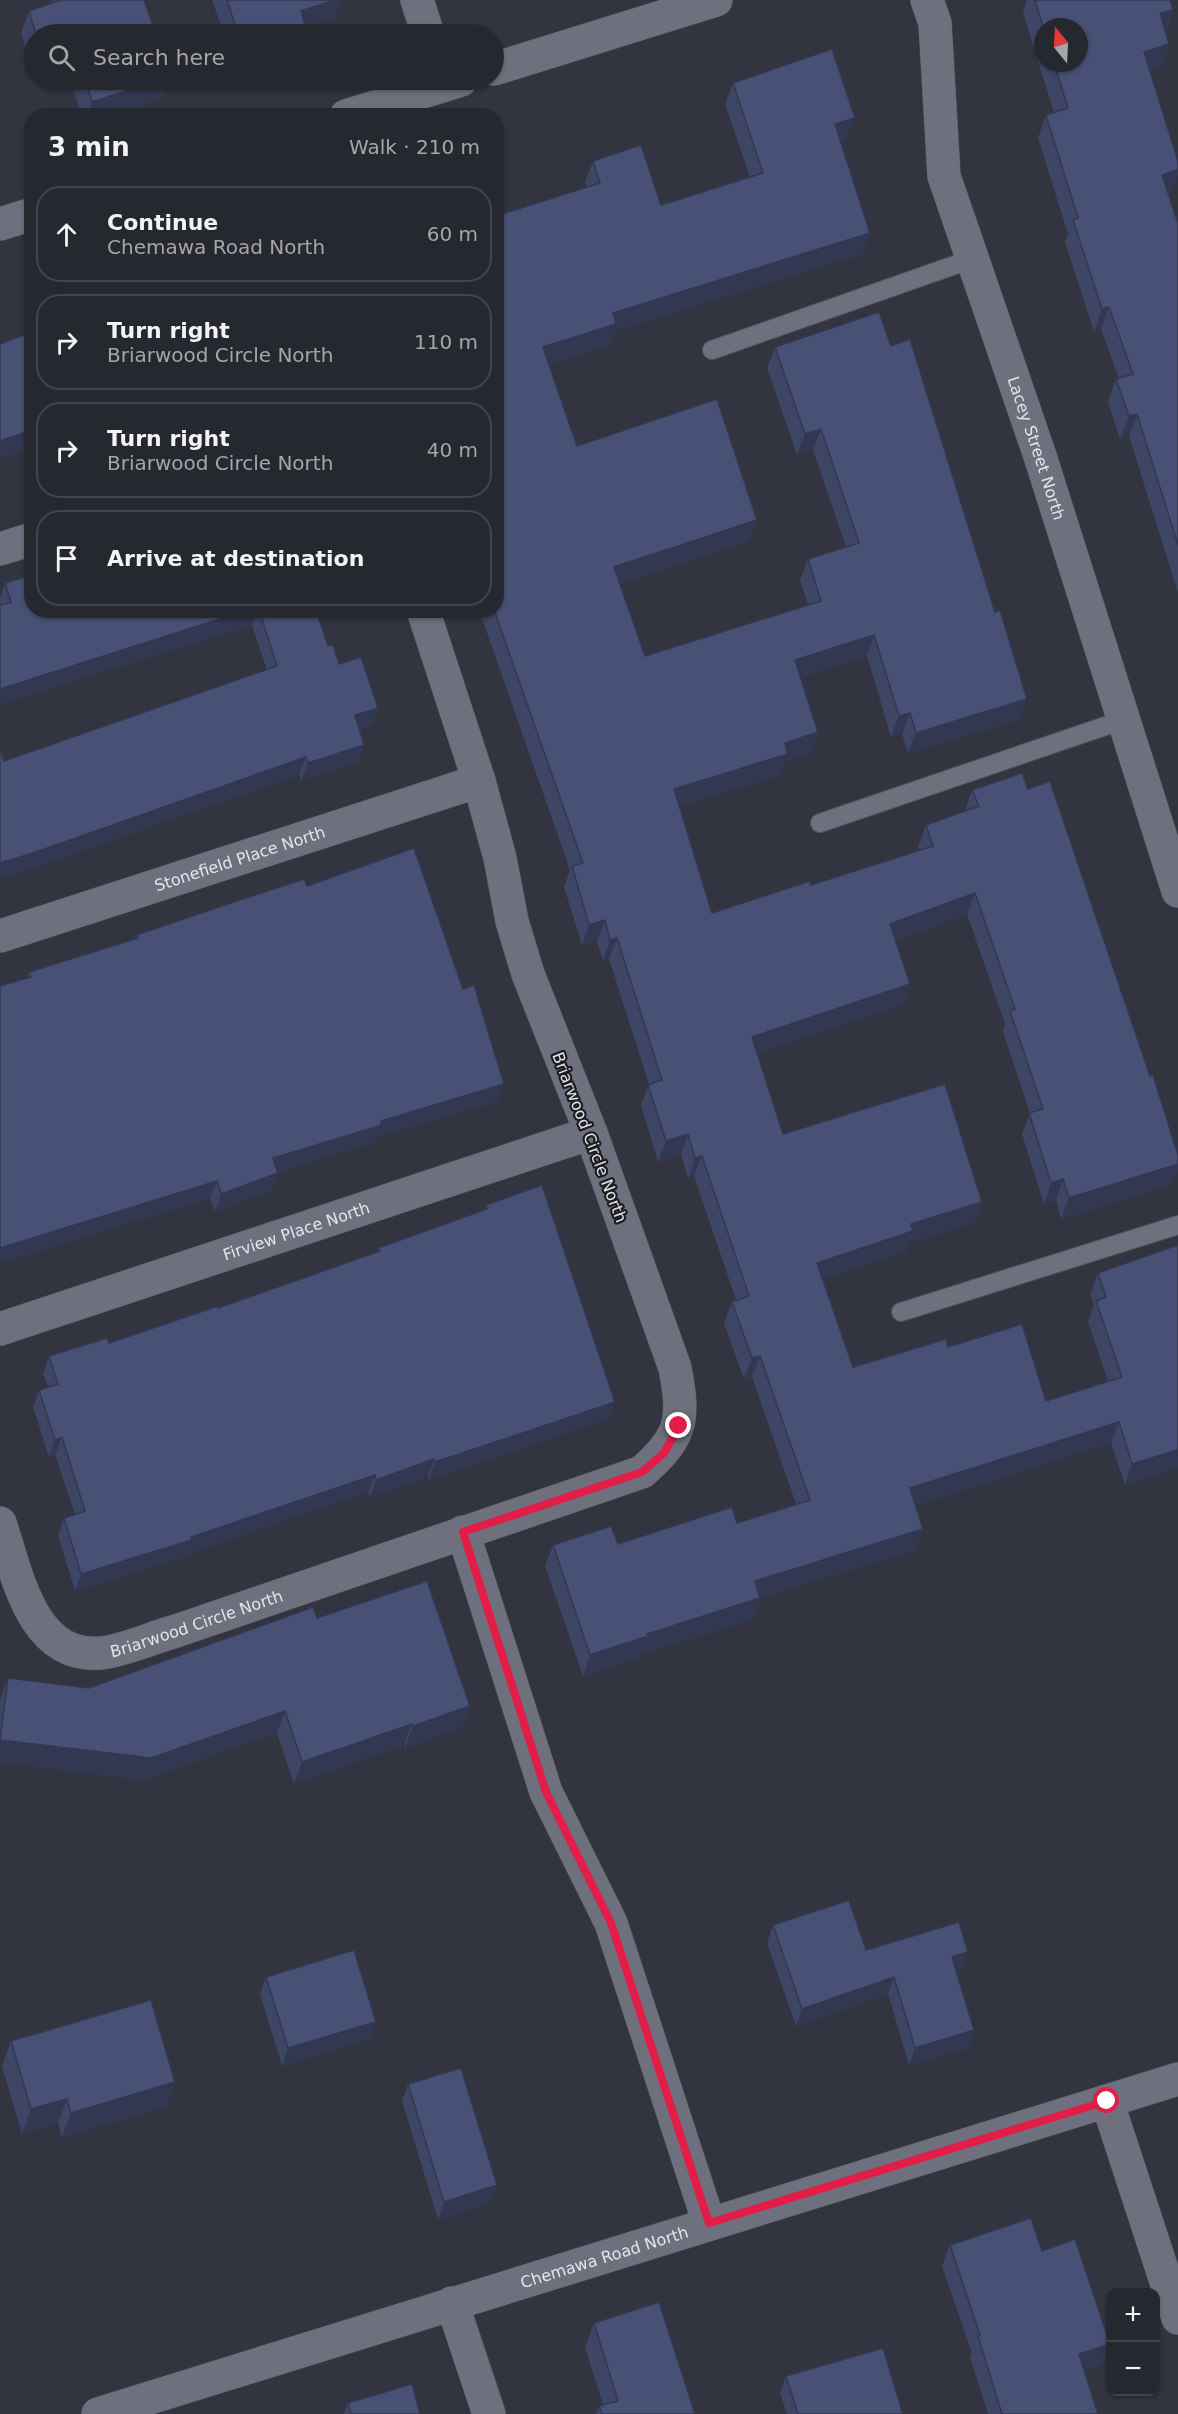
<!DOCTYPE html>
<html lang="en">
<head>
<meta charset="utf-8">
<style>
	:root { --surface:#26282f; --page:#32343b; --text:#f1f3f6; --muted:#a4a6aa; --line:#42444b }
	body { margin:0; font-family:"DejaVu Sans",sans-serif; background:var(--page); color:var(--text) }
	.controls { position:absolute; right:18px; bottom:18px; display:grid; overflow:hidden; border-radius:12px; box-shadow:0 2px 4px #0004 }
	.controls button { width:54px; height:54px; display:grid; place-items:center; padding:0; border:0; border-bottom:2px solid var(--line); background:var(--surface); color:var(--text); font:30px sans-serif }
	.compass { position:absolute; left:1034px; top:18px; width:54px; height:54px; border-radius:50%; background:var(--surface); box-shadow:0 2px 4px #0004; rotate:342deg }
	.stop { position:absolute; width:18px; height:18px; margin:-14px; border:4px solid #e11d48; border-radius:50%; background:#fff }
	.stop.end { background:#e11d48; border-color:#fff; box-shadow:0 2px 6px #0008 }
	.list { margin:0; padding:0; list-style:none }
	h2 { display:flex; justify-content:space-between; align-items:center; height:78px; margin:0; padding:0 24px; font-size:26px }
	h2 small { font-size:20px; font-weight:400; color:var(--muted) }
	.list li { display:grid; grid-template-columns:39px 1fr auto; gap:18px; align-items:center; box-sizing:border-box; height:96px; margin:0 12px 12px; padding:0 12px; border:2px solid var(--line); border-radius:24px }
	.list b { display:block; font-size:22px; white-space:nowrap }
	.list p { margin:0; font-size:20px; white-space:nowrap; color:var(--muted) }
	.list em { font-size:20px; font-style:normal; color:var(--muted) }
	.icon { flex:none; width:33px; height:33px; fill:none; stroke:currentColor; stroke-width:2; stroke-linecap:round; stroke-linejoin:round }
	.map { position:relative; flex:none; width:1178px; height:2414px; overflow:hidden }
	.search { position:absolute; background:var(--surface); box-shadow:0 2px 4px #0004; left:24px; top:24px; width:480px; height:66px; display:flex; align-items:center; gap:15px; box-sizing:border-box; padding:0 21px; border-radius:33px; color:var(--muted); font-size:22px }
	.panel { position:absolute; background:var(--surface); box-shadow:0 2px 4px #0004; left:24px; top:108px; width:480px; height:510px; border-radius:24px }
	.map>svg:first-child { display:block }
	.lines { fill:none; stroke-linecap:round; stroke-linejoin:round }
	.lane-casing { stroke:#52545d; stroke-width:20 }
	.street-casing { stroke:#52545d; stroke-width:34 }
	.secondary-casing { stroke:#52545d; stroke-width:34 }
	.lane { stroke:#6e717d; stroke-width:18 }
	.street { stroke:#6e717d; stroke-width:33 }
	.secondary { stroke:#6e717d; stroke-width:33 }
	.wall { fill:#3e4565; fill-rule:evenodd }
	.shaded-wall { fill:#323852 }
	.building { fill:#485075; stroke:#323852; stroke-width:1.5 }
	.route { stroke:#e11d48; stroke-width:8 }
	.labels { text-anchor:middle; stroke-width:4.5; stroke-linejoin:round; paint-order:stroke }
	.street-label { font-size:16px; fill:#e3e5eb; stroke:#1b1d21 }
</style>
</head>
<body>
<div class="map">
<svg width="1178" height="2414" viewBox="0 0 1178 2414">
	<rect width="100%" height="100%" fill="#32353f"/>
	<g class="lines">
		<!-- lane casing -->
		<g class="lane-casing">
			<g id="lane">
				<path d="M712 350 972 259"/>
				<path d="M820 823 1123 720"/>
				<path d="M901 1312 1178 1225"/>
			</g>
		</g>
		<!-- street casing -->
		<g class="street-casing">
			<g id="street">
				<path d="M417 0 428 34"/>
				<path id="s1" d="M927 0 935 23 944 176 1040 456 1178 891"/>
				<path d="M494 69 716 0"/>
				<path d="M346 116 461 80"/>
				<path d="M0 224 32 214"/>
				<path d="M0 549 32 539"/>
				<path id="s2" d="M0 936 479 781"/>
				<path id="s3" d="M0 1329 591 1133"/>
				<path id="s4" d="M0 1523C17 1573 31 1659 101 1653 123 1651 154 1637 176 1631L642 1472C682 1437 685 1420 675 1368L591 1133 528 974 512 921 500 858 479 781 423 610"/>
				<path d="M463 1532 546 1792 611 1923 709 2223"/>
				<path d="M1107 2101 1178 2318"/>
				<path d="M452 2303 489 2414"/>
			</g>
		</g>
		<!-- secondary casing -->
		<g class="secondary-casing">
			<g id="secondary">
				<path id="s5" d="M98 2414 1178 2079"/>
			</g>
		</g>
		<!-- lane -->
		<use href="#lane" class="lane"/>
		<!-- street -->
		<use href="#street" class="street"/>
		<!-- secondary -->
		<use href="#secondary" class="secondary"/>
	</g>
	<!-- wall -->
	<g class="wall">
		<path d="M53 0H144L156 34H34V75L21 33 29 11 52 3Z"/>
		<path d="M212 0H341L333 20 306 28V34H224Z"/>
		<path d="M1027 0 1173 10 1166 31 1169 44 1161 66 1150 70 1172 191 1168 193 1178 223V593L1129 436 1120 439 1108 402 1116 379H1119L1101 329 1094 332 1065 242 1068 234 1038 138 1046 115 1054 113 1023 12ZM1043 27 1079 63H1043Z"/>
		<path d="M70 80H168L162 98 109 116H82Z"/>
		<path d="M733 83 847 139 840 141 870 233 862 254 614 331 609 345 549 364 577 446 750 541 620 584 645 656 808 605 800 580 808 559 846 547 813 450 797 455 767 368 775 347 1019 720 908 753 902 734 891 737 867 656 801 677 818 732 810 753 786 761 781 775 680 806 712 913 811 885 920 850 918 846 926 825 965 811 972 790 1173 1184 1061 1219 1056 1200 1044 1204 1022 1134 1030 1113 1003 1032 1005 1024 967 914 896 940 910 984 903 1005 757 1053 783 1134 982 1202 974 1223 909 1243 906 1252 823 1279 853 1367 948 1347 1046 1401 1108 1381 1088 1322 1094 1305 1090 1294 1098 1273 1178 1245V1468L1125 1485 1111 1443 915 1505 923 1529 915 1550 760 1598 753 1619 642 1654 640 1657 583 1676 545 1566 553 1545 618 1544 737 1523 796 1504 752 1377 744 1379 724 1323 732 1302 736 1300 694 1176 688 1179 681 1155 658 1162 641 1105 649 1084 609 959 603 961 597 941 582 945 564 887 570 870 479 610H496L587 187 585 182 593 161 661 205 750 177 725 104Z"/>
		<path d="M32 575V610H316L328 646 333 645 339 664 361 657 378 708 371 725 360 729 364 745 358 762 301 780 299 775 30 869 0 879V749L4 761 267 670 252 625 0 704V598L5 583Z"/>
		<path d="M307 886 463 989 504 1084 498 1101 377 1137 375 1142 278 1172 272 1191 215 1211 210 1198 0 1263V986L27 978 29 972 135 939 136 935Z"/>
		<path d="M486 1205 608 1419 429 1480 428 1477 370 1497 368 1492 187 1554 185 1557 75 1591 58 1535 64 1518 75 1514 55 1455 49 1457 33 1407 39 1390 48 1387 43 1374 49 1356 109 1343 218 1308 377 1252 378 1248 484 1211Z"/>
		<path d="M317 1618 470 1706 462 1727 405 1748 404 1745 294 1784 277 1733 143 1780 0 1762V1699L8 1678 89 1688Z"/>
		<path d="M773 1925 866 1950 962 1969 956 1971 974 2030 968 2048 909 2065 888 1994 796 2026 767 1943Z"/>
		<path d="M266 1977 370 2039 282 2066 260 1994Z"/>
		<path d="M11 2041 175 2082 166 2107 62 2137 58 2123 22 2134 2 2066Z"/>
		<path d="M408 2084 497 2185 490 2203 438 2219 402 2101Z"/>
		<path d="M950 2245 1042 2251 1110 2344 1102 2365 1084 2370 1098 2414H988L970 2357 972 2353 942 2266Z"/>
		<path d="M594 2323 695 2414H596L599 2406 603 2405 585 2347Z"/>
		<path d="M786 2376 903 2414H787L780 2393Z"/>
		<path d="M348 2403 420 2414H344Z"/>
	</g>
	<!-- shaded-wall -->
	<g class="shaded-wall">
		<path d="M335 0H341L333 20 293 33 301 11Z"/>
		<path d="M1173 10 1165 32 1160 13Z"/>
		<path d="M1169 44 1161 66 1136 74 1144 52Z"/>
		<path d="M160 80H168L162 98 109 116H88L92 102Z"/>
		<path d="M855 118 847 139 827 145 835 124Z"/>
		<path d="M1178 170V176L1172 191 1154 197 1162 175Z"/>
		<path d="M870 233 862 254 614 331 609 345 536 368 543 347 613 313Z"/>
		<path d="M1109 307 1101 329 1094 332 1102 309Z"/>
		<path d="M1137 414 1129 436 1120 439 1129 416Z"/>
		<path d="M821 429 813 450 797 455 805 434Z"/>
		<path d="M32 430V448L0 459V441Z"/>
		<path d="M757 520 750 541 607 588 614 567Z"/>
		<path d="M248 610H257L252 625 0 704V689Z"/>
		<path d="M874 635 867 656 788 681 795 660Z"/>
		<path d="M1027 699 1019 720 908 753 916 733Z"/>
		<path d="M378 708 371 725 349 733 355 715Z"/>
		<path d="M910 713 902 734 891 737 899 716Z"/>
		<path d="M818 732 810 753 786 761 781 775 667 810 674 789 785 743Z"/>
		<path d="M364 745 358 762 301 780 308 763Z"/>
		<path d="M306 757 299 775 30 869 0 879V863Z"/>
		<path d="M975 893 967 914 883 944 890 924Z"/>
		<path d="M605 920 597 941 582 945 589 925Z"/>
		<path d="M617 938 609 959 603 961 610 940Z"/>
		<path d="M910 984 903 1005 744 1058 752 1037Z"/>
		<path d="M504 1084 498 1101 377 1137 375 1142 267 1176 273 1158 381 1121Z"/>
		<path d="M688 1134 681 1155 658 1162 666 1141Z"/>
		<path d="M702 1156 694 1176 688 1179 695 1158Z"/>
		<path d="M1178 1164V1170L1173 1184 1061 1219 1069 1198Z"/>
		<path d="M278 1173 272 1191 215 1211 221 1194Z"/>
		<path d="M1063 1179 1056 1200 1044 1204 1051 1183Z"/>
		<path d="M217 1181 210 1198 0 1263V1248Z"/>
		<path d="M982 1202 974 1223 909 1243 906 1252 809 1284 817 1263 911 1224Z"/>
		<path d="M760 1356 752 1377 744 1379 752 1358Z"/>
		<path d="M615 1402 608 1419 429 1480 435 1462Z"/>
		<path d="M1119 1422 1111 1443 902 1509 910 1488Z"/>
		<path d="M62 1437 55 1455 49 1457 55 1440Z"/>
		<path d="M1178 1450V1468L1125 1485 1132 1464Z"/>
		<path d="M434 1459 428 1477 370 1497 376 1480Z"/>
		<path d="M375 1475 368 1492 187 1554 185 1557 75 1591 81 1574Z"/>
		<path d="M923 1529 915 1550 748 1602 755 1581Z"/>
		<path d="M760 1598 753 1619 642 1654 640 1657 583 1676 590 1655 647 1634Z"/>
		<path d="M470 1706 462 1727 405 1748 413 1726Z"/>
		<path d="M285 1711 277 1733 143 1780 0 1762V1740Z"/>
		<path d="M412 1724 404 1745 294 1784 302 1762Z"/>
		<path d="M968 1952 962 1969 945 1974 952 1957Z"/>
		<path d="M894 1977 888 1994 796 2026 802 2009Z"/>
		<path d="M376 2022 370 2039 282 2066 288 2048Z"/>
		<path d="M974 2030 968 2048 909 2065 915 2048Z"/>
		<path d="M175 2082 166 2107 62 2137 71 2113Z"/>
		<path d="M67 2099 58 2123 22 2134 31 2109Z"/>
		<path d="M497 2185 490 2203 438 2219 444 2202Z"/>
		<path d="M1110 2344 1102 2365 1072 2374 1079 2354Z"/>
	</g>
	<!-- building -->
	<g class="building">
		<path d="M61 0H144L156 34H36L29 11Z"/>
		<path d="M227 0H335L301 11 307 32 298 34H238Z"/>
		<path d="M1035 0H1170L1173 10 1160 13 1169 44 1144 52 1178 161V170L1162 175 1178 223V545L1137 414 1129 416 1116 379 1133 374 1109 307 1102 309 1073 220 1078 218 1046 115 1068 108 1054 63H1079V27H1043Z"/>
		<path d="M832 49 855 118 835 124 870 233 613 313 616 324 543 347 577 446 717 399 757 520 614 567 645 656 821 601 808 559 859 543 821 429 805 434 775 347 879 312 891 346 910 339 995 612 1000 610 1027 699 916 733 910 713 899 716 874 635 795 660 818 732 785 743 788 754 674 789 712 913 810 881 811 885 933 846 926 825 979 806 972 790 1022 773 1028 789 1050 781 1150 1076 1153 1075 1178 1155V1164L1069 1198 1063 1179 1051 1183 1029 1113 1043 1109 1010 1011 1015 1009 975 893 890 924 910 984 752 1037 783 1134 945 1084 982 1202 911 1224 913 1231 817 1263 853 1367 946 1339 948 1347 1022 1324 1046 1401 1122 1377 1096 1301 1106 1297 1098 1273 1178 1245V1450L1132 1464 1119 1422 910 1488 923 1529 755 1581 760 1598 647 1634 648 1636 590 1655 553 1545 611 1526 618 1544 732 1507 737 1523 810 1500 760 1356 752 1358 732 1302 749 1296 702 1156 695 1158 688 1134 666 1141 648 1085 662 1080 617 938 610 940 605 920 589 925 572 866 583 863 494 610H496V216L600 183 593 161 641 145 661 205 763 173 733 83Z"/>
		<path d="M85 80H160L92 102Z"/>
		<path d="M32 332V430L0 441V344Z"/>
		<path d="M32 575V610H248L0 689V605L11 602 5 583Z"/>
		<path d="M259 610H316L328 646 333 645 339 664 361 657 378 708 355 715 364 745 308 763 306 757 36 852 0 863V749L4 761 277 666Z"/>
		<path d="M414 848 463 989 474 985 504 1084 381 1121 382 1125 273 1158 278 1173 221 1194 217 1181 0 1248V986L31 977 29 972 138 938 136 935 228 904 304 879 307 886Z"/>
		<path d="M542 1185 615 1402 435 1462 434 1459 376 1480 375 1475 191 1537 192 1540 81 1574 64 1518 85 1511 62 1437 55 1440 39 1390 58 1384 49 1356 107 1338 109 1343 218 1306V1308L380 1251 378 1248 487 1209 486 1205Z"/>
		<path d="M427 1581 470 1706 413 1726 412 1724 302 1762 285 1711 151 1758 0 1740 8 1678 89 1688 313 1607 317 1618Z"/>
		<path d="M849 1900 866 1950 959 1922 968 1952 952 1957 974 2030 915 2048 894 1977 802 2009 773 1925Z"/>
		<path d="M354 1950 376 2022 288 2048 266 1977Z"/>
		<path d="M151 2000 175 2082 71 2113 67 2099 31 2109 11 2041Z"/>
		<path d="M461 2068 497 2185 444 2202 408 2084Z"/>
		<path d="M1031 2218 1042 2251 1075 2239 1110 2344 1079 2354 1098 2414H1002L978 2336 980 2335 950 2245Z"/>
		<path d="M659 2302 695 2414H602L599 2406 618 2401 594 2323Z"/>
		<path d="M883 2348 903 2414H798L786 2376Z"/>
		<path d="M412 2384 420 2414H351L348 2403Z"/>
	</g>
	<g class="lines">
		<!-- route -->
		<path class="route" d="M679 1426 664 1453 642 1472 463 1532 546 1792 611 1923 709 2223 1107 2101"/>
	</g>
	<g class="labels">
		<!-- street labels -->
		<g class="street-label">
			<text dy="6" stroke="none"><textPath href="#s1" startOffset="465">Lacey Street North</textPath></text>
			<text dy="6" stroke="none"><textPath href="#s2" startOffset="252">Stonefield Place North</textPath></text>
			<text transform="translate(590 1137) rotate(69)" y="6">Briarwood Circle North</text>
			<text dy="6" stroke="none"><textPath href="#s3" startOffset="312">Firview Place North</textPath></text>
			<text dy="6" stroke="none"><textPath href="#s4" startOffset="280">Briarwood Circle North</textPath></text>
			<text dy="6" stroke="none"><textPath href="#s5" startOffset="530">Chemawa Road North</textPath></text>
		</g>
	</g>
</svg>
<div class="controls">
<button>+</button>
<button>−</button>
</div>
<svg class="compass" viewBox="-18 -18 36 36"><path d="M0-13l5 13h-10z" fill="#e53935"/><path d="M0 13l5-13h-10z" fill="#a4a6aa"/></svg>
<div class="stop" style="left:1107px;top:2101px"></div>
<div class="stop end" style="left:679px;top:1426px"></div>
<div class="search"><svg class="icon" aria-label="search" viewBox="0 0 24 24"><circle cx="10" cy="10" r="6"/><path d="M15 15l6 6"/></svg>Search here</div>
<section class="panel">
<h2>3 min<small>Walk · 210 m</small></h2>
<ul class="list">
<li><svg class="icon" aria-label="ahead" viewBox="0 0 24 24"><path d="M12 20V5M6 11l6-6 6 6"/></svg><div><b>Continue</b><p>Chemawa Road North</p></div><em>60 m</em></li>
<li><svg class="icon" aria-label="right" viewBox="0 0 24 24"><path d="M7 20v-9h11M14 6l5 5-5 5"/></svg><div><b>Turn right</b><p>Briarwood Circle North</p></div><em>110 m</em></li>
<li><svg class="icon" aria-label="right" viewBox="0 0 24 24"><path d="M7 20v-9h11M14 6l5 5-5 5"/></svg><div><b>Turn right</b><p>Briarwood Circle North</p></div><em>40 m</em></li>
<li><svg class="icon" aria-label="arrive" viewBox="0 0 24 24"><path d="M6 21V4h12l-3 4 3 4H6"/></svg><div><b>Arrive at destination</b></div></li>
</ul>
</section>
</div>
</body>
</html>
